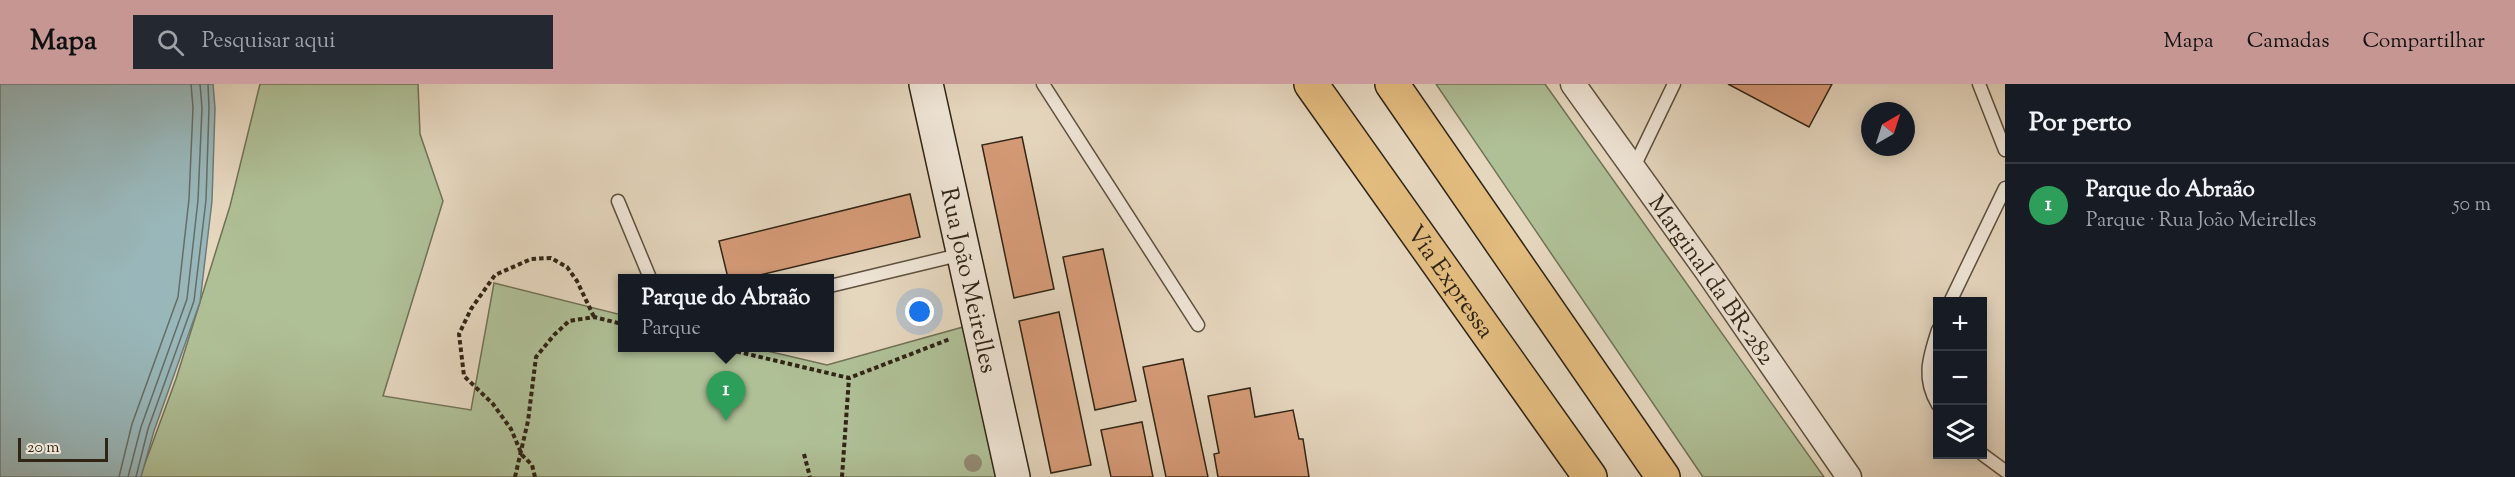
<!DOCTYPE html>
<html lang="pt">
<head>
<meta charset="utf-8">
<style>
	:root { --surface:#171b24; --page:#242831; --text:#f1f3f6; --muted:#9ea1a6; --line:#363941; --accent:#c59692 }
	body { margin:0; font-family:"Sorts Mill Goudy",serif; background:var(--page); color:var(--text) }
	.controls { position:absolute; right:18px; bottom:18px; display:grid; overflow:hidden; border-radius:0px; box-shadow:0 3px 15px #0003 }
	.controls button { width:54px; height:54px; display:grid; place-items:center; padding:0; border:0; border-bottom:2px solid var(--line); background:var(--surface); color:var(--text); font:30px sans-serif }
	.compass { position:absolute; left:1861px; top:18px; width:54px; height:54px; border-radius:50%; background:var(--surface); box-shadow:0 3px 15px #0003; rotate:39deg }
	.scale { position:absolute; left:18px; bottom:15px; width:90px; box-sizing:border-box; padding-left:6px; border:3px solid #302515; border-top:0; font-size:16px; line-height:21px; white-space:nowrap; color:#302515; -webkit-text-stroke:4px #eee4d5; paint-order:stroke }
	.you { position:absolute; left:920px; top:228px; width:21px; height:21px; margin:-15px; border:4px solid #fff; border-radius:50%; background:#1a73e8; box-shadow:0 0 0 9px #1a73e833 }
	.badge { display:grid; place-items:center; width:39px; height:39px; border-radius:50%; background:var(--accent); color:#fff; font-size:20px; font-weight:700 }
	.pin { position:absolute; translate:-50% -50px; filter:drop-shadow(0 2px 3px #0008) }
	.pin::after { content:''; position:absolute; top:32px; width:21px; height:18px; background:inherit; clip-path:polygon(0 0,100% 0,50% 100%) }
	.popup { position:absolute; left:618px; top:190px; width:216px; height:78px; box-sizing:border-box; display:grid; place-content:center; border-radius:0px; background:var(--surface); filter:drop-shadow(0 2px 4px #0005); font-size:20px; white-space:nowrap; color:var(--muted) }
	.popup b { font-size:22px; color:var(--text) }
	.popup::after { content:''; position:absolute; left:50%; top:100%; margin-left:-12px; border:12px solid transparent; border-top-color:var(--surface) }
	.list { margin:0; padding:0; list-style:none }
	h2 { display:flex; justify-content:space-between; align-items:center; height:78px; margin:0; padding:0 24px; font-size:26px }
	h2 small { font-size:20px; font-weight:400; color:var(--muted) }
	.list li { display:grid; grid-template-columns:39px 1fr auto; gap:18px; align-items:center; box-sizing:border-box; height:84px; padding:0 24px; border-top:2px solid var(--line) }
	.list b { display:block; font-size:22px; white-space:nowrap }
	.list p { margin:0; font-size:20px; white-space:nowrap; color:var(--muted) }
	.list em { font-size:20px; font-style:normal; color:var(--muted) }
	.icon { flex:none; width:33px; height:33px; fill:none; stroke:currentColor; stroke-width:2; stroke-linecap:round; stroke-linejoin:round }
	.map { position:relative; flex:none; width:2005px; height:393px; overflow:hidden }
	header { display:flex; align-items:center; gap:36px; box-sizing:border-box; height:84px; padding:0 30px; background:var(--accent); color:#111 }
	header strong { font-size:28px }
	nav { display:flex; gap:33px; margin-inline-start:auto; font-size:21px }
	.search { width:420px; height:54px; background:var(--page); display:flex; align-items:center; gap:15px; box-sizing:border-box; padding:0 21px; border-radius:0px; color:var(--muted); font-size:22px }
	main { display:flex }
	aside { flex:1; background:var(--surface) }
	.map>svg:first-child { display:block }
	.green { fill:#afbf96; stroke:#707256; stroke-width:1.5 }
	.water { fill:#99b7ba; stroke:#6f7d78; stroke-width:1.5 }
	.lines { fill:none; stroke-linecap:round; stroke-linejoin:round }
	.shore { stroke:#646e68; stroke-width:1.5 }
	.building { fill:#d69b78; stroke:#302515; stroke-width:1.5 }
	.lane-casing { stroke:#5d513f; stroke-width:15 }
	.street-casing { stroke:#5d513f; stroke-width:27 }
	.secondary-casing { stroke:#302515; stroke-width:36 }
	.highway-casing { stroke:#302515; stroke-width:36 }
	.path { stroke:#302515; stroke-width:4; stroke-dasharray:4.5 3; stroke-linecap:butt }
	.lane { stroke:#eee4d5; stroke-width:12 }
	.street { stroke:#eee4d5; stroke-width:24 }
	.secondary { stroke:#eee4d5; stroke-width:33 }
	.highway { stroke:#e2bb7f; stroke-width:33 }
	.tree { fill:#938a73 }
	.labels { text-anchor:middle; stroke-width:4.5; stroke-linejoin:round; paint-order:stroke }
	.street-label { font-size:24px; fill:#302515; stroke:#eee4d5 }
</style>
</head>
<body>
<header>
<strong>Mapa</strong>
<div class="search"><svg class="icon" aria-label="search" viewBox="0 0 24 24"><circle cx="10" cy="10" r="6"/><path d="M15 15l6 6"/></svg>Pesquisar aqui</div>
<nav><a>Mapa</a><a>Camadas</a><a>Compartilhar</a></nav>
</header>
<main>
<div class="map">
<svg width="2005" height="393" viewBox="0 0 2005 393">
	<rect width="100%" height="100%" fill="#e5d6be"/>
	<filter id="stains"><feTurbulence type="fractalNoise" baseFrequency=".00333" numOctaves="4"/><feColorMatrix values="0 0 0 0 .2 0 0 0 0 .09 0 0 0 0 .02 0 0 0 .5 -.17"/></filter>
	<radialGradient id="worn" r=".72"><stop offset=".6" stop-color="#630" stop-opacity="0"/><stop offset="1" stop-color="#630" stop-opacity=".3"/></radialGradient>
	<!-- green -->
	<g class="green">
		<path d="M260 0H418L420 50 443 117 383 312 471 326 494 199 622 231V264H755L827 281 963 243 997 393H140L176 295 230 122Z"/>
		<path d="M1436 0H1545L1824 393H1703Z"/>
	</g>
	<!-- water -->
	<path class="water" d="M0 0H213L215 24 212 117 200 218 154 347 141 393H0Z"/>
	<g class="lines">
		<!-- shore -->
		<g class="shore">
			<path d="M119 393 132 340 178 213 189 115 193 24 191 0"/>
			<path d="M128 393 141 343 187 215 198 116 202 24 200 0"/>
			<path d="M136 393 148 345 194 217 206 116 209 24 208 0"/>
		</g>
	</g>
	<!-- building -->
	<g class="building">
		<path d="M1728 0H1832L1809 43Z"/>
		<path d="M1022 53 1054 205 1014 214 982 61Z"/>
		<path d="M910 110 920 153 747 194H728L719 157Z"/>
		<path d="M1103 165 1136 317 1095 326 1063 173Z"/>
		<path d="M1059 228 1091 381 1051 389 1019 237Z"/>
		<path d="M1183 275 1208 393H1166L1143 283Z"/>
		<path d="M1250 304 1255 333 1293 326 1299 355H1303L1309 393H1218L1214 370 1219 369 1208 312Z"/>
		<path d="M1142 338 1153 393H1111L1101 346Z"/>
	</g>
	<g class="lines">
		<!-- lane casing -->
		<g class="lane-casing">
			<g id="lane">
				<path d="M1043 0 1198 241"/>
				<path d="M1979 0 2005 66"/>
				<path d="M1633 85 1674 0"/>
				<path d="M618 117 650 194"/>
				<path d="M830 202 963 170"/>
				<path d="M1950 218 2005 104"/>
				<path d="M1938 246C1929 274 1922 294 1938 321"/>
				<path d="M1982 370 2005 387"/>
			</g>
		</g>
		<!-- street casing -->
		<g class="street-casing">
			<g id="street">
				<path id="s1" d="M1573 0 1707 187 1849 393"/>
			</g>
		</g>
		<!-- secondary casing -->
		<g class="secondary-casing">
			<g id="secondary">
				<path id="s2" d="M926 0 1013 393"/>
			</g>
		</g>
		<!-- highway casing -->
		<g class="highway-casing">
			<g id="highway">
				<path id="s3" d="M1311 0 1590 393"/>
				<path d="M1392 0 1663 393"/>
			</g>
		</g>
		<!-- path -->
		<g class="path">
			<path d="M722 264 849 294 950 255"/>
			<path d="M804 370 810 393"/>
			<path d="M515 393 528 337 536 273 554 251 569 237 594 233 622 240"/>
			<path d="M535 393 532 381 522 371 511 345 493 320 464 292 459 250 471 225 495 191 531 175 551 174 567 183 577 197 594 233"/>
			<path d="M842 393 849 294"/>
		</g>
		<!-- lane -->
		<use href="#lane" class="lane"/>
		<!-- street -->
		<use href="#street" class="street"/>
		<!-- secondary -->
		<use href="#secondary" class="secondary"/>
		<!-- highway -->
		<use href="#highway" class="highway"/>
	</g>
	<!-- trees -->
	<circle class="tree" cx="973" cy="379" r="9"/>
	<g class="labels">
		<!-- street labels -->
		<g class="street-label">
			<text dy="8" stroke="none"><textPath href="#s1" startOffset="240">Marginal da BR-282</textPath></text>
			<text dy="8" stroke="none"><textPath href="#s2" startOffset="201">Rua João Meirelles</textPath></text>
			<text dy="8" stroke="none"><textPath href="#s3" startOffset="242">Via Expressa</textPath></text>
		</g>
	</g>
	<rect width="100%" height="100%" filter="url(#stains)"/>
	<rect width="100%" height="100%" fill="url(#worn)"/>
</svg>
<div class="controls">
<button>+</button>
<button>−</button>
<button><svg class="icon" aria-label="layers" viewBox="0 0 24 24"><path d="M12 4l9 5-9 5-9-5zM3 14l9 5 9-5"/></svg></button>
</div>
<svg class="compass" viewBox="-18 -18 36 36"><path d="M0-13l5 13h-10z" fill="#e53935"/><path d="M0 13l5-13h-10z" fill="#9ea1a6"/></svg>
<div class="scale">20 m</div>
<div class="you"></div>
<div class="pin badge" style="left:726px;top:337px;background:#2e9e5b">1</div>
<div class="popup"><b>Parque do Abraão</b>Parque</div>
</div>
<aside>
<h2>Por perto<small></small></h2>
<ul class="list">
<li><span class="badge" style="background:#2e9e5b">1</span><div><b>Parque do Abraão</b><p>Parque · Rua João Meirelles</p></div><em>50 m</em></li>
</ul>
</aside>
</main>
</body>
</html>
